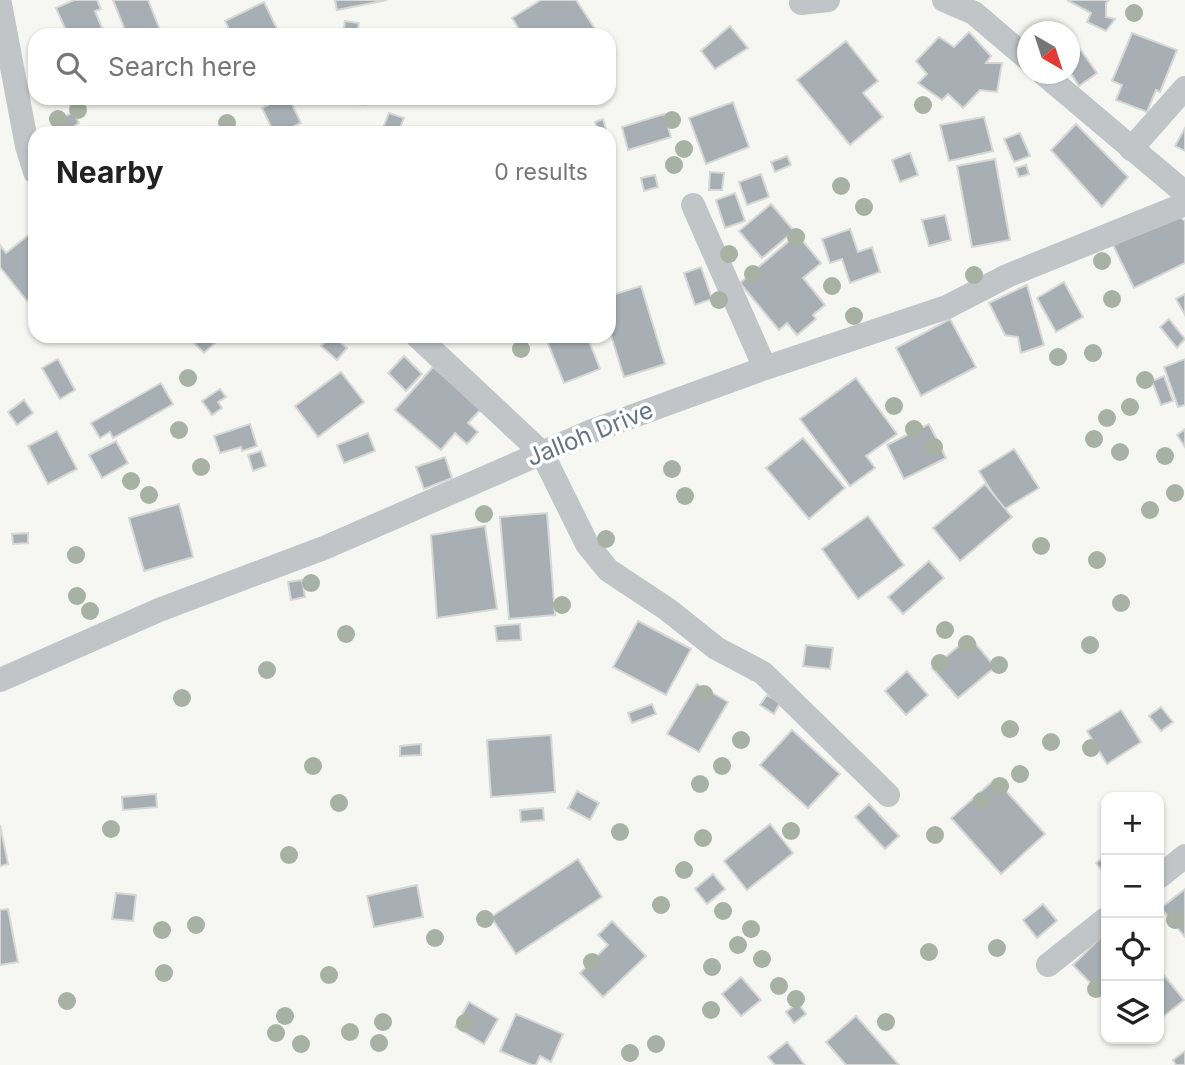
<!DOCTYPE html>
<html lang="en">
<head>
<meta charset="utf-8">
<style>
	:root { --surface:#fff; --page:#f6f6f6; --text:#222; --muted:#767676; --line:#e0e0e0 }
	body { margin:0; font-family:Inter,sans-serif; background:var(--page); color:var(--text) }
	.controls { position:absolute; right:21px; bottom:21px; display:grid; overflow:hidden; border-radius:14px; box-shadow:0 2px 5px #0004 }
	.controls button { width:63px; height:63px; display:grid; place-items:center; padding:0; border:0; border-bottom:2px solid var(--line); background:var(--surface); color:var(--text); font:35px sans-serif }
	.compass { position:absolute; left:1017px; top:21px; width:63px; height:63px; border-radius:50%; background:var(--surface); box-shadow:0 2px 5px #0004; rotate:141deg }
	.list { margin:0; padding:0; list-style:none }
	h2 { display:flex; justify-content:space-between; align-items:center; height:91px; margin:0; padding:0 28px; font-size:30px }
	h2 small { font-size:23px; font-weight:400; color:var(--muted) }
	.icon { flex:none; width:38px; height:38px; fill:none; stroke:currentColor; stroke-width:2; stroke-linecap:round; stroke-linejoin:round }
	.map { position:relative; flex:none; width:1185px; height:1065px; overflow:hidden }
	.search { position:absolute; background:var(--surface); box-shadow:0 2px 5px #0004; left:28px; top:28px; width:588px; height:77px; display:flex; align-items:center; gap:18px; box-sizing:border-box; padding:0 24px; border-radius:21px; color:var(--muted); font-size:26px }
	.panel { position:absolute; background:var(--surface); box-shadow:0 2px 5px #0004; left:28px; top:126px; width:588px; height:217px; border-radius:21px }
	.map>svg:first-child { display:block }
	.building { fill:#a7afb5; stroke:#d7d7d5; stroke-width:2 }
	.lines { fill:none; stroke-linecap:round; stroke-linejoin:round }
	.minor { stroke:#c1c5c8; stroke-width:24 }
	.tree { fill:#a8b2a4 }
	.labels { text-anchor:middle; stroke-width:7; stroke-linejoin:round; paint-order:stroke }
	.street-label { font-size:24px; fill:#657583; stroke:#fff }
</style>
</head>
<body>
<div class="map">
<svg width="1185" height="1065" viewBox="0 0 1185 1065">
	<rect width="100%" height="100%" fill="#f6f6f2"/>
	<!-- building -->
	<g class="building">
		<path d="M74 0H97L101 9 95 11 105 35H68L56 8Z"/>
		<path d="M113 0H148L162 35H127Z"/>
		<path d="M335 0H387L337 10Z"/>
		<path d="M541 0H576L599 35H523L512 18Z"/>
		<path d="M1067 0H1109L1106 3V17L1115 19 1106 31 1087 22 1091 13Z"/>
		<path d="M264 2 280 35H232L225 21Z"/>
		<path d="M345 21 359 23 356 35 343 33Z"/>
		<path d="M730 26 748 48 715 69 701 51Z"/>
		<path d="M969 32 991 56 986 63H1002L997 92 980 90 963 108 948 94 942 100 918 83 927 74 916 61 939 37 954 47Z"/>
		<path d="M1132 33 1177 50 1160 92 1156 90 1147 112 1116 100 1122 85 1112 81Z"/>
		<path d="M846 41 878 81 863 93 883 117 850 145 797 80Z"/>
		<path d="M1080 49 1097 73 1079 86 1070 72V56Z"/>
		<path d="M282 98H289L301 123 280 133H274L262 108Z"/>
		<path d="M338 98H366L365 105 338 102Z"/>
		<path d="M733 102 749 147 706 164 689 118Z"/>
		<path d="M73 112 79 123 63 133H59L53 123Z"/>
		<path d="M389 113 404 118 398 133 383 128Z"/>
		<path d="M664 114 671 137 628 150 622 127Z"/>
		<path d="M984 117 993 151 949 161 940 125Z"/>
		<path d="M603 119 607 133H599L595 122Z"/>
		<path d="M1076 124 1128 177 1102 207 1051 150Z"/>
		<path d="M1185 128V151L1175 146Z"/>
		<path d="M1020 133 1030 156 1014 162 1004 139Z"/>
		<path d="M910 153 918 175 900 182 892 160Z"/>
		<path d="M787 156 791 165 775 172 771 162Z"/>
		<path d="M995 159 1010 240 972 247 957 166Z"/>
		<path d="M1026 165 1029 174 1019 177 1016 168Z"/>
		<path d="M710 172 724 173 722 190H709Z"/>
		<path d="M761 174 769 197 747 205 739 182Z"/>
		<path d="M655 175 658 187 644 191 641 178Z"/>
		<path d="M735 193 745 221 725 228 716 200Z"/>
		<path d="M771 204 794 231 762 258 739 231Z"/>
		<path d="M945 215 951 240 929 246 922 220Z"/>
		<path d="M1176 215 1185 221V263L1134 288 1113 245Z"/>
		<path d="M850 229 858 252 872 247 880 272 850 283 842 259 830 263 822 239Z"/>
		<path d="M31 233 35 239V294L27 301 0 267V245L6 253Z"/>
		<path d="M797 234 821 263 803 278 825 305 813 315 816 319 797 335 787 323 779 330 740 283Z"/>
		<path d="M701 267 712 299 695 305 684 273Z"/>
		<path d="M1064 282 1083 317 1056 332 1037 298Z"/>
		<path d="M1027 285 1044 345 1021 353 1018 337 1005 335 989 303Z"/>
		<path d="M641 286 665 364 624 377 609 329V296Z"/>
		<path d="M1185 294V315L1176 299Z"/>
		<path d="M950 319 976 367 921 396 896 348Z"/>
		<path d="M1169 319 1185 339 1177 348 1160 327Z"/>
		<path d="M193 336H210L216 342 204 353 190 339Z"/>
		<path d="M330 336H333L347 348 337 360 321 346Z"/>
		<path d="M545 336H587L600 369 564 383Z"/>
		<path d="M404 356 422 374 406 391 388 373Z"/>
		<path d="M58 359 75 390 60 399 42 368Z"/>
		<path d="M1185 359V405L1178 407 1164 367Z"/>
		<path d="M433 367 481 409 468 423 478 432 467 444 455 433 441 450 395 410Z"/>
		<path d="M341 372 364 402 318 437 295 406Z"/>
		<path d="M1164 376 1173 401 1161 405 1152 381Z"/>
		<path d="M856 378 897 434 866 456 875 468 850 486 800 419Z"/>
		<path d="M161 383 173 404 113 438 110 432 100 438 91 423Z"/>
		<path d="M220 389 226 397 218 402 222 408 212 415 202 401Z"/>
		<path d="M24 400 33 413 17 425 8 412Z"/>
		<path d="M250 424 257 446 242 451 241 447 220 453 214 436Z"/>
		<path d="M929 424 946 458 904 479 887 445Z"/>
		<path d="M1185 429V447L1177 435Z"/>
		<path d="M57 431 77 469 48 484 28 446Z"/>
		<path d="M368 433 375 451 344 463 337 445Z"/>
		<path d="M803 438 845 488 809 519 766 468Z"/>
		<path d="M116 441 128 463 102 478 89 455Z"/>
		<path d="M1014 449 1039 488 1003 510 979 471Z"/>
		<path d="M261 451 266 466 253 471 248 455Z"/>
		<path d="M445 457 452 478 424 489 416 467Z"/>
		<path d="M985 484 1012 517 960 561 933 528Z"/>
		<path d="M179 504 193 557 144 571 129 518Z"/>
		<path d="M547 513 555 615 509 619 500 517Z"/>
		<path d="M868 516 904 565 858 599 822 549Z"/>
		<path d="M485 526 497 609 437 618 431 535Z"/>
		<path d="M28 533V543L13 544 12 534Z"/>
		<path d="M929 561 944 578 903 614 888 597Z"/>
		<path d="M302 580 305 597 291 600 288 582Z"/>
		<path d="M638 621 691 649 666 695 613 667Z"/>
		<path d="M520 624 521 640 497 641 495 626Z"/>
		<path d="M970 637 995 667 958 698 932 668Z"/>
		<path d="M806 645 833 648 830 669 803 666Z"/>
		<path d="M907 671 928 695 906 715 885 691Z"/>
		<path d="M697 684 728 702 699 752 667 734Z"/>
		<path d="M767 695 780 703 774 714 760 705Z"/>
		<path d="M652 704 656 714 632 723 628 713Z"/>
		<path d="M1161 707 1173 722 1161 731 1149 716Z"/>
		<path d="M1121 710 1141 742 1107 764 1087 731Z"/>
		<path d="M792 730 840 774 808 808 760 765Z"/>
		<path d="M551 735 555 792 491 797 487 740Z"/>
		<path d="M421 744V755L400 756V746Z"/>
		<path d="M995 779 1045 834 1001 874 951 818Z"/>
		<path d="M577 791 599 803 590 820 568 808Z"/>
		<path d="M156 794 157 807 123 810 122 797Z"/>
		<path d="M869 804 899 836 885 849 855 817Z"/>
		<path d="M543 808 544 820 521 822 520 810Z"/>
		<path d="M770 824 793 853 747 890 724 861Z"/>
		<path d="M0 825 8 864 0 866Z"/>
		<path d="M1106 855V876L1096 863Z"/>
		<path d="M578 859 602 897 516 954 491 917Z"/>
		<path d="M713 874 725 889 707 904 695 889Z"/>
		<path d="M417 885 423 917 374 927 367 896Z"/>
		<path d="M1185 889V937L1161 908Z"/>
		<path d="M116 893 136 895 133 921 112 919Z"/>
		<path d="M1043 904 1057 921 1037 938 1023 920Z"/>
		<path d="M8 909 18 962 0 965V910Z"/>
		<path d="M612 921 646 956 603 997 580 973 608 945 598 935Z"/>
		<path d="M1106 932V980L1097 990 1073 965Z"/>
		<path d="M1159 969 1184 1000 1159 1020Z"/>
		<path d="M741 977 761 1000 741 1016 722 994Z"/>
		<path d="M469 1002 498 1019 484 1044 455 1027Z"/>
		<path d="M798 1003 806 1014 794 1023 786 1012Z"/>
		<path d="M516 1014 563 1034 551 1062 540 1056 536 1065H532L500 1051Z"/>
		<path d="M856 1016 899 1065H846L826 1042Z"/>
		<path d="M787 1042 805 1065H775L768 1057Z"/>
		<path d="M1185 1051V1065H1176L1173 1060Z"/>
	</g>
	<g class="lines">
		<!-- minor -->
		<g class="minor">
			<path d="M944 0 974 13 1028 59"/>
			<path d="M801 3 828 0"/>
			<path d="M0 4 27 146 35 172"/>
			<path d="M1044 74 1185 193"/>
			<path d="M1131 149 1185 88"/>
			<path d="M693 205 765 368"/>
			<path d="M417 336 542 453 587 544 608 570 667 609 716 648 763 673 888 795"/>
			<path d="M0 680 159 610 324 548 592 431 765 368 947 307 1007 276 1185 204"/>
			<path d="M1159 877 1185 856"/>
			<path d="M1048 965 1106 919"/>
		</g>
	</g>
	<!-- trees -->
	<g class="tree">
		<circle cx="1134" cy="13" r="9"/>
		<circle cx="923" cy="105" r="9"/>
		<circle cx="78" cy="110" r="9"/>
		<circle cx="58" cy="119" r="9"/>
		<circle cx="672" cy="120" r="9"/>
		<circle cx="227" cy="123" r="9"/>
		<circle cx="684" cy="149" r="9"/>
		<circle cx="674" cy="165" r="9"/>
		<circle cx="841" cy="186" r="9"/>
		<circle cx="864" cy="207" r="9"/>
		<circle cx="796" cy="237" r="9"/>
		<circle cx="729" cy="254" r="9"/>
		<circle cx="1102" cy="261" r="9"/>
		<circle cx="753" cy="274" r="9"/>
		<circle cx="974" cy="275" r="9"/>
		<circle cx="832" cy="286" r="9"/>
		<circle cx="1112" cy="299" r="9"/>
		<circle cx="719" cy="300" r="9"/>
		<circle cx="854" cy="316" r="9"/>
		<circle cx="521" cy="349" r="9"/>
		<circle cx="1093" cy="353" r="9"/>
		<circle cx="1058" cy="357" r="9"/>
		<circle cx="188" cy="378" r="9"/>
		<circle cx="1145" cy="380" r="9"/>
		<circle cx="894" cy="406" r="9"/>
		<circle cx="1130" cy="407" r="9"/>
		<circle cx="1107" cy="418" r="9"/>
		<circle cx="914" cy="429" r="9"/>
		<circle cx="179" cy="430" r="9"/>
		<circle cx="1094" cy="439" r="9"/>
		<circle cx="934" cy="447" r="9"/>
		<circle cx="1120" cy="452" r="9"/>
		<circle cx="1165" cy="456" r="9"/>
		<circle cx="201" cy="467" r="9"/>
		<circle cx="672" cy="469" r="9"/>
		<circle cx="131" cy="481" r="9"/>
		<circle cx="1175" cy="493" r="9"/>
		<circle cx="149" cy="495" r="9"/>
		<circle cx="685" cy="496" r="9"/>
		<circle cx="1150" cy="510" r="9"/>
		<circle cx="484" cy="514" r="9"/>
		<circle cx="606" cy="539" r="9"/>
		<circle cx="1041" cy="546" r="9"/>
		<circle cx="76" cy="555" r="9"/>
		<circle cx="1097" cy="560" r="9"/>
		<circle cx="311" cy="583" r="9"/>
		<circle cx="77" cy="596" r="9"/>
		<circle cx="1121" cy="603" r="9"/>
		<circle cx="562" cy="605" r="9"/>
		<circle cx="90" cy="611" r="9"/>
		<circle cx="945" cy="630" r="9"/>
		<circle cx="346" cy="634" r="9"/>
		<circle cx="967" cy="644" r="9"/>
		<circle cx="1090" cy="645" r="9"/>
		<circle cx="940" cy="663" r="9"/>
		<circle cx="999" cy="665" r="9"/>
		<circle cx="267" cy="670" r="9"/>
		<circle cx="704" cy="694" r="9"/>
		<circle cx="182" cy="698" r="9"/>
		<circle cx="1010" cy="729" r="9"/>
		<circle cx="741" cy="740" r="9"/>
		<circle cx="1051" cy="742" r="9"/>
		<circle cx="1091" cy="748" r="9"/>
		<circle cx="313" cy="766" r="9"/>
		<circle cx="722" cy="766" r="9"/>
		<circle cx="1020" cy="774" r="9"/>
		<circle cx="700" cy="784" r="9"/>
		<circle cx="1000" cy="786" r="9"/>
		<circle cx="982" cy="801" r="9"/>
		<circle cx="339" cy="803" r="9"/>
		<circle cx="111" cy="829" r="9"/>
		<circle cx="791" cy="831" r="9"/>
		<circle cx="620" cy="832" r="9"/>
		<circle cx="935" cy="835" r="9"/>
		<circle cx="703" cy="838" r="9"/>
		<circle cx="289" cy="855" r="9"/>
		<circle cx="684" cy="870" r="9"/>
		<circle cx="661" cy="905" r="9"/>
		<circle cx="723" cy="911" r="9"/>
		<circle cx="485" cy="919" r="9"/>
		<circle cx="1175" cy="920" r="9"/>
		<circle cx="196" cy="925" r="9"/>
		<circle cx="751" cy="929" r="9"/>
		<circle cx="162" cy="930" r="9"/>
		<circle cx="435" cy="938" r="9"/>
		<circle cx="738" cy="945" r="9"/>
		<circle cx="997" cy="948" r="9"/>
		<circle cx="929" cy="952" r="9"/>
		<circle cx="762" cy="959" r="9"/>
		<circle cx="592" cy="962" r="9"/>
		<circle cx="712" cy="967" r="9"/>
		<circle cx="164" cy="973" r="9"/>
		<circle cx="329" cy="975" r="9"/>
		<circle cx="779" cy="986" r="9"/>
		<circle cx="1096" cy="989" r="9"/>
		<circle cx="796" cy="999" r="9"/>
		<circle cx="67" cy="1001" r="9"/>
		<circle cx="711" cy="1010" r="9"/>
		<circle cx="285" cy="1016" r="9"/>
		<circle cx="383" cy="1022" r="9"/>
		<circle cx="886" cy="1022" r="9"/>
		<circle cx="465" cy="1023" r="9"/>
		<circle cx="350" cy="1032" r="9"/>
		<circle cx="276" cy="1033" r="9"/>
		<circle cx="379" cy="1043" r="9"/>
		<circle cx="301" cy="1044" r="9"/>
		<circle cx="656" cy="1044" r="9"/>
		<circle cx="630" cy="1053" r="9"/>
	</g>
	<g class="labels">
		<!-- street labels -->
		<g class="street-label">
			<text transform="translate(590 434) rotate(-22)" y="8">Jalloh Drive</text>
		</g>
	</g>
</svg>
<div class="controls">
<button>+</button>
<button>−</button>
<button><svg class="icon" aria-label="locate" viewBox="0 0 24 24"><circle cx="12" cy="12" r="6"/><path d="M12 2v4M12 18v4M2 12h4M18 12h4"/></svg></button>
<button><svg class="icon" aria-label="layers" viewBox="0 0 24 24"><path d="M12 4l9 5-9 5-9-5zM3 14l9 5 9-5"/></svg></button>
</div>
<svg class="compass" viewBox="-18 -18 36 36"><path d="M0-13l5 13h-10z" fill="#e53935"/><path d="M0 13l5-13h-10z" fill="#767676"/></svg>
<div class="search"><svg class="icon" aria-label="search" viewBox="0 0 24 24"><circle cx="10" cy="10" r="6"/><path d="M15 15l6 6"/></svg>Search here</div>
<section class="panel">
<h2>Nearby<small>0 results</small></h2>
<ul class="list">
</ul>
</section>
</div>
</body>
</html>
